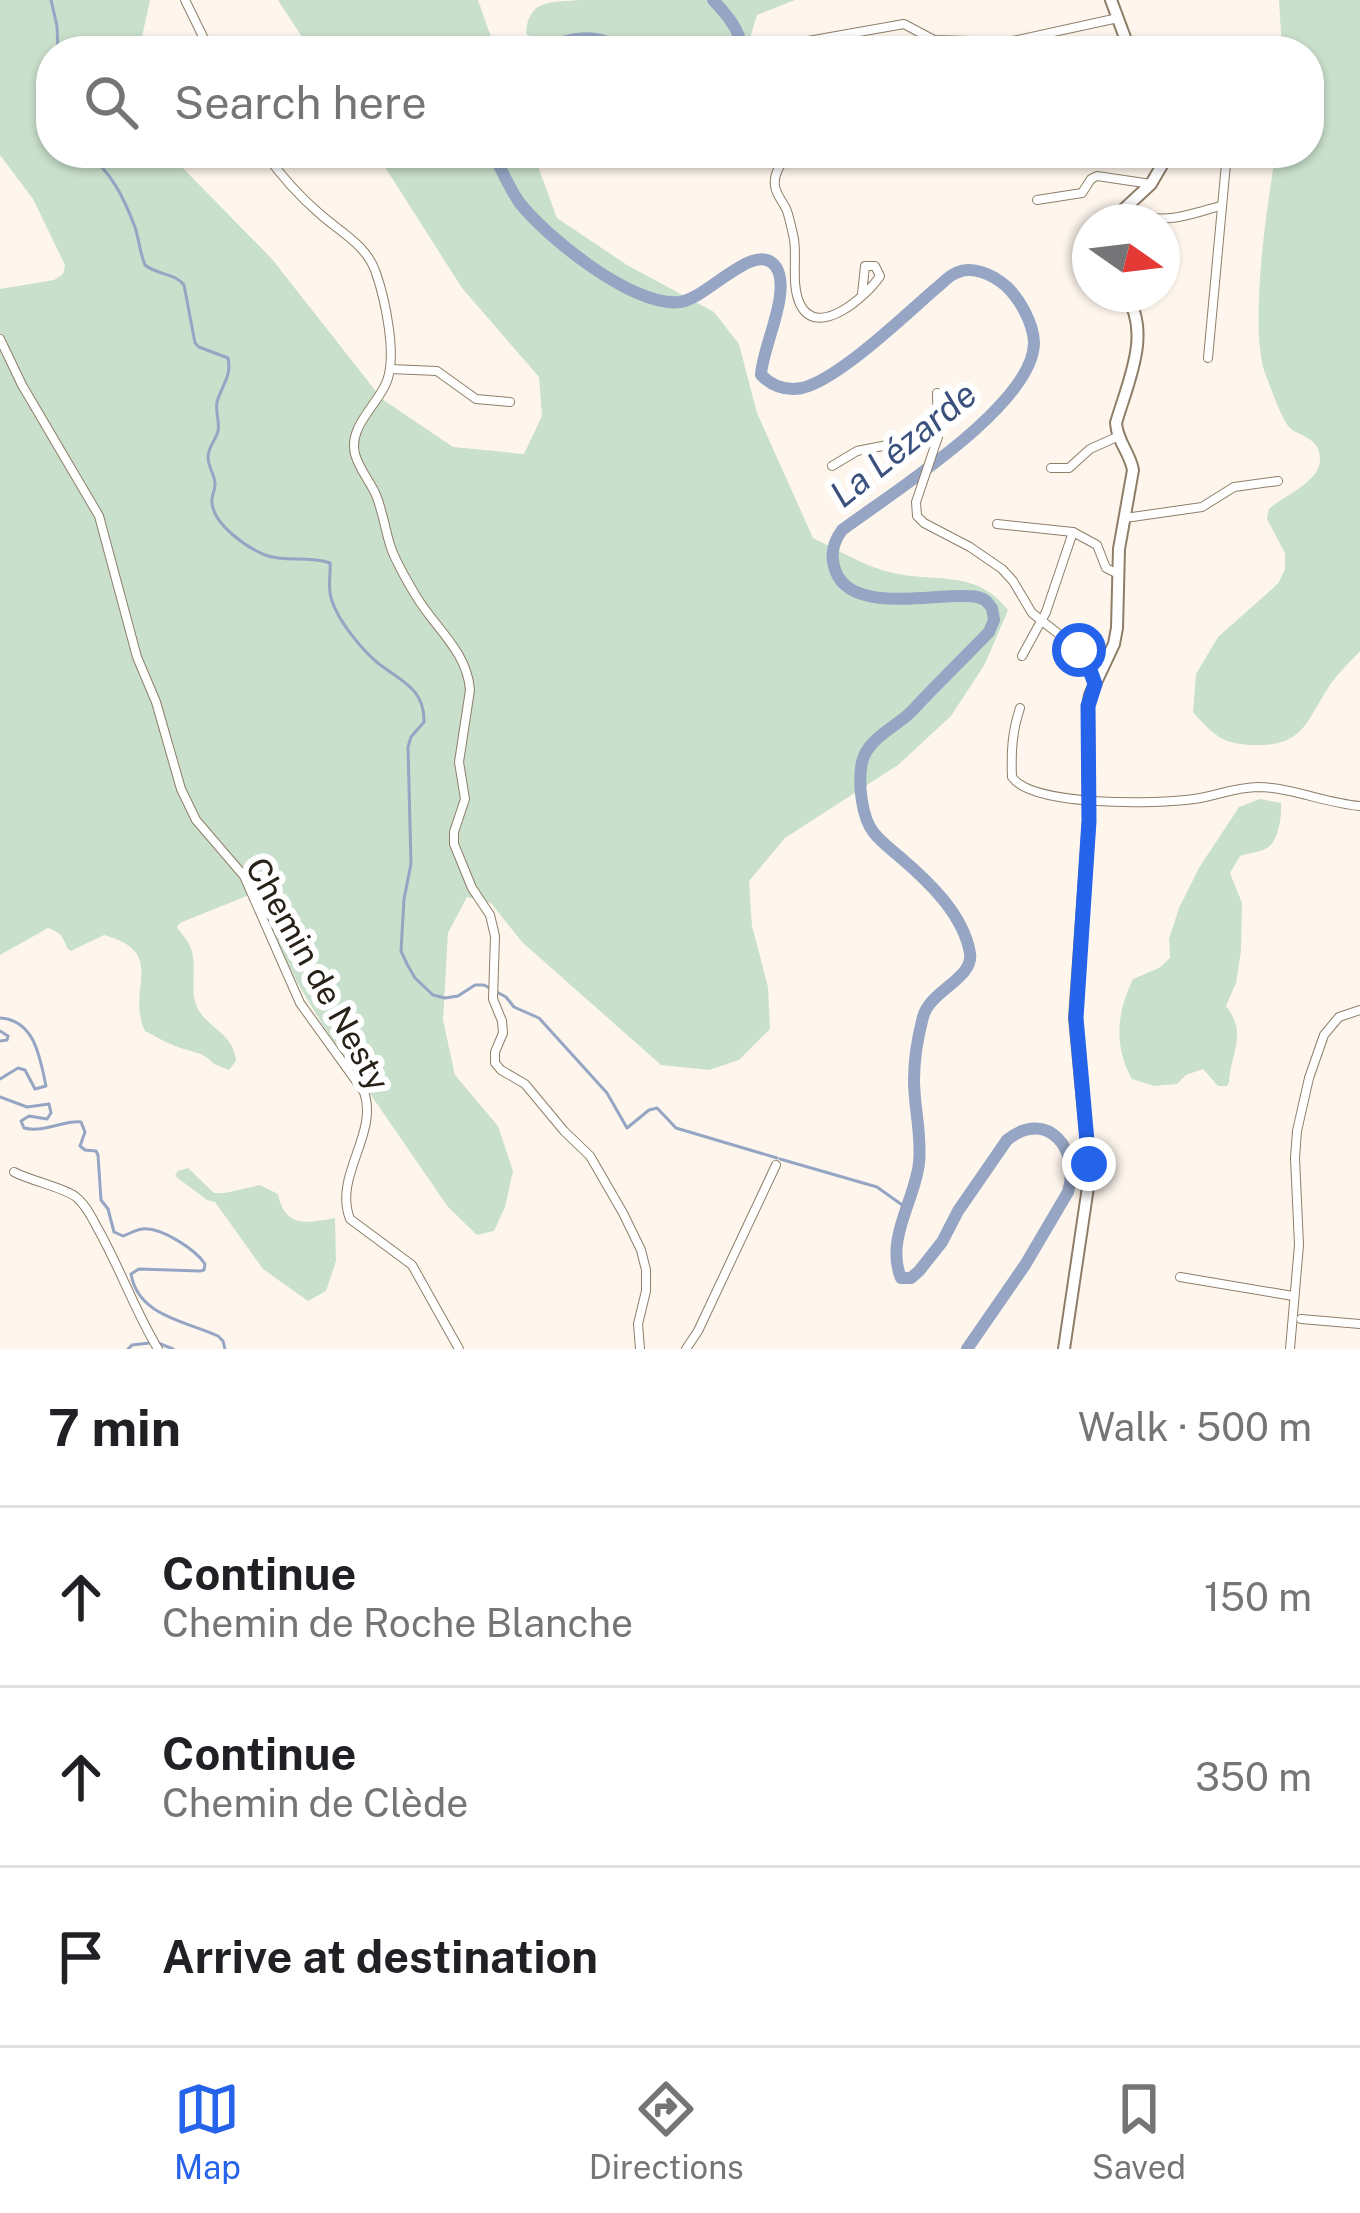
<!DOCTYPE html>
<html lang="en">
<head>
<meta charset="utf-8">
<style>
	:root { --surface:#fff; --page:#f6f6f6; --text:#202124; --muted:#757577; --line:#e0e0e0; --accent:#2563eb }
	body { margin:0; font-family:"Public Sans",sans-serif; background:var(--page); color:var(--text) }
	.compass { position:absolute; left:1072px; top:204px; width:108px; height:108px; border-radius:50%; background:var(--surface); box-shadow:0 3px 9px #0004; rotate:104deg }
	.stop { position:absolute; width:36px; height:36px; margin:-27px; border:9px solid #2563eb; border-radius:50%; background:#fff }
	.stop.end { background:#2563eb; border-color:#fff; box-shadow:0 3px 12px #0008 }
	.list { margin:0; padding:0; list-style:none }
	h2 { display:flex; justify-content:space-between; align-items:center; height:156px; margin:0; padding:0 48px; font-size:51px }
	h2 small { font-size:39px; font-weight:400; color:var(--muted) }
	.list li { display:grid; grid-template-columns:78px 1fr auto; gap:36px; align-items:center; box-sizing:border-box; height:180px; padding:0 48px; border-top:3px solid var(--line) }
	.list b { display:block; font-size:45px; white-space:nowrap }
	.list p { margin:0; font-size:39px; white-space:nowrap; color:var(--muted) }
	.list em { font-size:39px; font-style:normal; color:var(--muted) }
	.icon { flex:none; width:66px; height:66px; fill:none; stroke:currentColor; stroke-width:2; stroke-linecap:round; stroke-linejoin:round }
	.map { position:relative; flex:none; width:1360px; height:1349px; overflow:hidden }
	.search { position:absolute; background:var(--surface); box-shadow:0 3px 9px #0004; left:36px; right:36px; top:36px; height:132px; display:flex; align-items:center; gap:30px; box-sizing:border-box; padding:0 42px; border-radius:48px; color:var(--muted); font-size:45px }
	.sheet { height:696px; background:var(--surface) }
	nav { display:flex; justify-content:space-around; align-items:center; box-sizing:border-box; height:168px; border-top:3px solid var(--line); background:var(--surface); font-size:33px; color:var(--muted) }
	nav a { display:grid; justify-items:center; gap:6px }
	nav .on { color:var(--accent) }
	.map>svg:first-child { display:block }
	.green { fill:#c9e0cc }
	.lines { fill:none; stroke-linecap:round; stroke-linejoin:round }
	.stream { stroke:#95a5c3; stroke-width:3 }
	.river { stroke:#95a5c3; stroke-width:12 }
	.street-casing { stroke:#8e7e68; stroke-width:10 }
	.secondary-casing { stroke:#8e7e68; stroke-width:14 }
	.street { stroke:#fff; stroke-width:8 }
	.secondary { stroke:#fff; stroke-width:10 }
	.route { stroke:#2563eb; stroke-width:15 }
	.labels { text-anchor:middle; stroke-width:12; stroke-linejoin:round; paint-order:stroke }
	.street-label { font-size:33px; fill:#272118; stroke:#fff }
	.water-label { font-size:36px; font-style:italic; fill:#3b517d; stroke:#fff }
</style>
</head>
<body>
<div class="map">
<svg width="1360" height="1349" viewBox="0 0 1360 1349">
	<rect width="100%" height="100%" fill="#fef6ed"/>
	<!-- green -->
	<g class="green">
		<path d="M0 0H150L139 51H51V153H173L177 162 272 259 382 399 453 447 524 454 542 416 539 377 462 288 376 153H533L557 218 627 265 714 312 739 344 757 413 813 538C838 550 866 567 893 573 938 583 976 569 1008 610L985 664 951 716 898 765 785 838 749 881 752 926 768 987 770 1029 739 1060 709 1070 661 1065 522 942 491 903 467 897 448 933 443 1020 455 1075 498 1126 513 1171 505 1207 494 1231 477 1235 448 1207 322 1024 297 982 257 899 249 895 180 923 177 927C182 935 190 942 192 952 197 970 189 992 198 1009 210 1030 234 1034 236 1061L229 1070 214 1064C204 1052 191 1052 175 1046 165 1042 155 1036 145 1031 125 988 169 953 104 935L71 951 67 948C63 936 60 932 48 928L0 955V289L54 280 63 274 65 265 33 199 0 155Z"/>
		<path d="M278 0H478L496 51H311Z"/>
		<path d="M582 0H795L757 15 746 51H595L567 41 542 42 526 34C528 0 548 2 582 0Z"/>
		<path d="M1279 0H1360V651C1349 663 1337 674 1328 688 1307 720 1304 745 1259 745 1224 745 1216 738 1193 712L1196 674 1218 637 1272 589 1279 582 1285 569V553L1267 519 1269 509C1284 495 1321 482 1320 458 1319 437 1301 438 1289 427 1281 418 1271 388 1266 376 1248 333 1267 202 1276 153H1309V51H1282Z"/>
		<path d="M1260 799 1281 803C1282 815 1279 835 1271 845 1265 852 1249 853 1240 856L1230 873 1242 903 1241 951 1236 983 1226 1006C1248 1034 1231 1051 1229 1082L1227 1086H1218L1203 1069 1186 1075 1177 1084 1154 1086 1132 1079C1114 1047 1116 1013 1133 979L1159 968 1170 958 1169 939 1179 908 1199 868 1239 807Z"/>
		<path d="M188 1168 214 1193H225L260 1185 278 1194C285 1229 308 1223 335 1218L336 1261 326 1291 308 1301 263 1269 215 1202 207 1200 175 1176 178 1171Z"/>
	</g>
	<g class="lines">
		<!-- stream -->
		<g class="stream">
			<path d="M51 0 57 26 58 51"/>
			<path d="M86 153C111 171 124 198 135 227 139 240 140 253 145 265 157 275 175 273 184 285L195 343 199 347 228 358C232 376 222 385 217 402 215 412 220 421 218 431 216 440 208 447 208 457 208 467 215 475 215 484 215 494 211 493 212 503 214 525 246 547 265 555 286 563 308 555 330 563 331 575 327 589 332 601 339 622 362 650 379 664 401 681 425 689 424 722L411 737 408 747 411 864 404 899 401 951 407 964 415 978 433 995 445 998 458 996 475 985H484L506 997 514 1007 539 1018 607 1093 627 1128 649 1110 657 1108 676 1128 777 1158"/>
			<path d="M0 1018C35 1020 40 1058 46 1086L35 1089 25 1070 18 1068 0 1079"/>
			<path d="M0 1031 8 1036 7 1040 0 1041"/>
			<path d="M0 1097 27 1107 49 1104 51 1113 47 1119 29 1116 21 1121 24 1128C44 1133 64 1120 81 1122L85 1132 80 1146 85 1150 96 1151 98 1155 101 1200 108 1209 114 1232 123 1236C129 1234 135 1230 142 1229 160 1226 196 1250 205 1264L204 1270 200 1271 139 1269 131 1274C138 1316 186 1321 218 1336L223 1341 225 1349"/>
			<path d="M780 1159 877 1187 905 1207"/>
			<path d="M158 1343 173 1349"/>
			<path d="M128 1349 132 1345 149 1343"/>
		</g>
		<!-- river -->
		<g class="river">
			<path d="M713 0C726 14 742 31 741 51"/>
			<path d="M533 51C563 41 595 28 622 51"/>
			<path d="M493 153C501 169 509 187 519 202 546 237 634 308 680 302 707 299 756 238 776 267 792 291 762 348 761 375 773 387 786 391 802 388 839 379 904 316 934 290 941 285 948 276 956 273 973 265 993 275 1006 286 1020 299 1033 323 1034 342 1035 404 889 495 842 530 834 541 830 552 834 566 846 619 942 590 977 597 986 599 987 602 992 608L994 620 989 632C964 658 937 684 912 711 895 728 868 738 862 762 858 782 861 817 874 833 881 842 892 850 901 858 929 882 963 914 970 953 974 979 930 990 923 1017 918 1036 914 1060 914 1080 914 1108 922 1135 919 1163 915 1200 885 1240 901 1278H911L919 1271 942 1242 958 1211 1007 1140C1048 1107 1081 1151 1068 1192L1025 1265 967 1349"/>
		</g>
		<!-- street casing -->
		<g class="street-casing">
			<g id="street">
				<path d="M185 0 210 51"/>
				<path d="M780 46 904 24 934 40 1008 42 1118 18"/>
				<path d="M265 153C281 176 299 196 320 214 340 232 367 245 376 273 385 299 397 354 387 381 378 405 348 426 355 454 359 469 370 481 376 495 383 512 385 530 391 548 397 564 407 581 416 596 435 628 467 651 470 690L459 762 465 799 454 832V844L472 888 490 915 495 936 493 999 502 1021 503 1033 495 1052V1063L501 1070 525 1084 564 1131 590 1156 623 1213 641 1250 646 1270V1291L638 1324 640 1349"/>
				<path d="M790 153C782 162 773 173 775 186 776 195 784 203 787 211 790 220 792 230 794 239 797 259 791 285 800 304 817 340 867 296 880 276L875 266H865L862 294"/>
				<path d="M826 153 832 160 895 153"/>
				<path d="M1037 200 1082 193 1091 179 1097 176 1151 184"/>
				<path d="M1123 212C1167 224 1178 218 1220 206"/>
				<path d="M0 339 22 385 99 516 137 657 156 702 181 789 196 820 244 876 300 1003 364 1092C379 1134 333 1176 350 1219L412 1265 459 1349"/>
				<path d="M1208 358 1227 153"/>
				<path d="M390 369 437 371 476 399 510 402"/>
				<path d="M937 393 938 437 916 502 917 516 924 523 970 547 1002 569 1013 581 1032 613 1079 650 1086 659 1095 684"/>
				<path d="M832 466 857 451 938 435"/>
				<path d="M1051 468H1069L1090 449 1119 436"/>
				<path d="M1125 518 1202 507 1234 487 1278 481"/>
				<path d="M997 524 1073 532 1097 545 1106 568 1118 574"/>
				<path d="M1022 656 1046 612 1073 532"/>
				<path d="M1020 708C1012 732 1011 752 1012 777 1033 807 1158 804 1194 799 1216 796 1236 787 1258 787 1294 788 1325 803 1360 806"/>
				<path d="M14 1172C31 1181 65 1188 76 1197 86 1205 92 1218 98 1229 120 1268 135 1311 158 1349"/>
				<path d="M1180 1277 1293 1296"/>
				<path d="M1301 1319 1360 1324"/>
				<path d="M686 1349 698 1331 776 1165"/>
				<path d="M1290 1349 1299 1245 1295 1158 1297 1131 1309 1078 1324 1035 1339 1017 1360 1010"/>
			</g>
		</g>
		<!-- secondary casing -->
		<g class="secondary-casing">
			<g id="secondary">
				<path d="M1111 0 1130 51"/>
				<path d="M1110 222 1151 184 1169 153"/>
				<path d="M1090 241 1087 249 1090 259"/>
				<path d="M1064 1349 1088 1187 1089 1164 1075 1018 1089 821 1088 706 1090 695 1114 644 1117 628 1119 549 1133 470C1130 453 1117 441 1116 423 1127 384 1153 332 1125 294"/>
			</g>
		</g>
		<!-- street -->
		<use href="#street" class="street"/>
		<!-- secondary -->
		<use href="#secondary" class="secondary"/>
	</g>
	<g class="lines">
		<!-- route -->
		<path class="route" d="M1079 650 1086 659 1095 684 1088 706 1089 821 1076 1018 1089 1164"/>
	</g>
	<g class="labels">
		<!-- street labels -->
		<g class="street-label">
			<text transform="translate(318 974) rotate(61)" y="12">Chemin de Nesty</text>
		</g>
		<!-- water labels -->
		<g class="water-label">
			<text transform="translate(903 444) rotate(-39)" y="13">La Lézarde</text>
		</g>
	</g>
</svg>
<svg class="compass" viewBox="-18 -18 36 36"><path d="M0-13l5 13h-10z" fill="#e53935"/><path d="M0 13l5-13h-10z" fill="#757577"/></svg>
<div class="stop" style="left:1079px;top:650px"></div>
<div class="stop end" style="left:1089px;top:1164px"></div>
<div class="search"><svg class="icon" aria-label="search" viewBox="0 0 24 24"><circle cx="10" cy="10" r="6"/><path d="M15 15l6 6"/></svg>Search here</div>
</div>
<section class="sheet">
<h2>7 min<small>Walk · 500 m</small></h2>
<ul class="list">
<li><svg class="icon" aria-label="ahead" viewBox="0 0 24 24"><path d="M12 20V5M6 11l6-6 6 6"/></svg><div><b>Continue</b><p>Chemin de Roche Blanche</p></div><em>150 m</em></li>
<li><svg class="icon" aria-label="ahead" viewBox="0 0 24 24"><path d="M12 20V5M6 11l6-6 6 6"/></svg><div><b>Continue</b><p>Chemin de Clède</p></div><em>350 m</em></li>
<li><svg class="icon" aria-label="arrive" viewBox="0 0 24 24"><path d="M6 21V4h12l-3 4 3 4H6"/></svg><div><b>Arrive at destination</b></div></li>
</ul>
</section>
<nav>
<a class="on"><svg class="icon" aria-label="map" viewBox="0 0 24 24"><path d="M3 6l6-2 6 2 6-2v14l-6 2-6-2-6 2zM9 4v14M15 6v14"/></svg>Map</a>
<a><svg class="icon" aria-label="directions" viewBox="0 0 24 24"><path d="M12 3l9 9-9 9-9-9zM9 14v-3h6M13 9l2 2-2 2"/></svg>Directions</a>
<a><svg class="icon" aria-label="saved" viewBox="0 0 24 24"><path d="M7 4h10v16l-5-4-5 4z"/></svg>Saved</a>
</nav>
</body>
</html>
